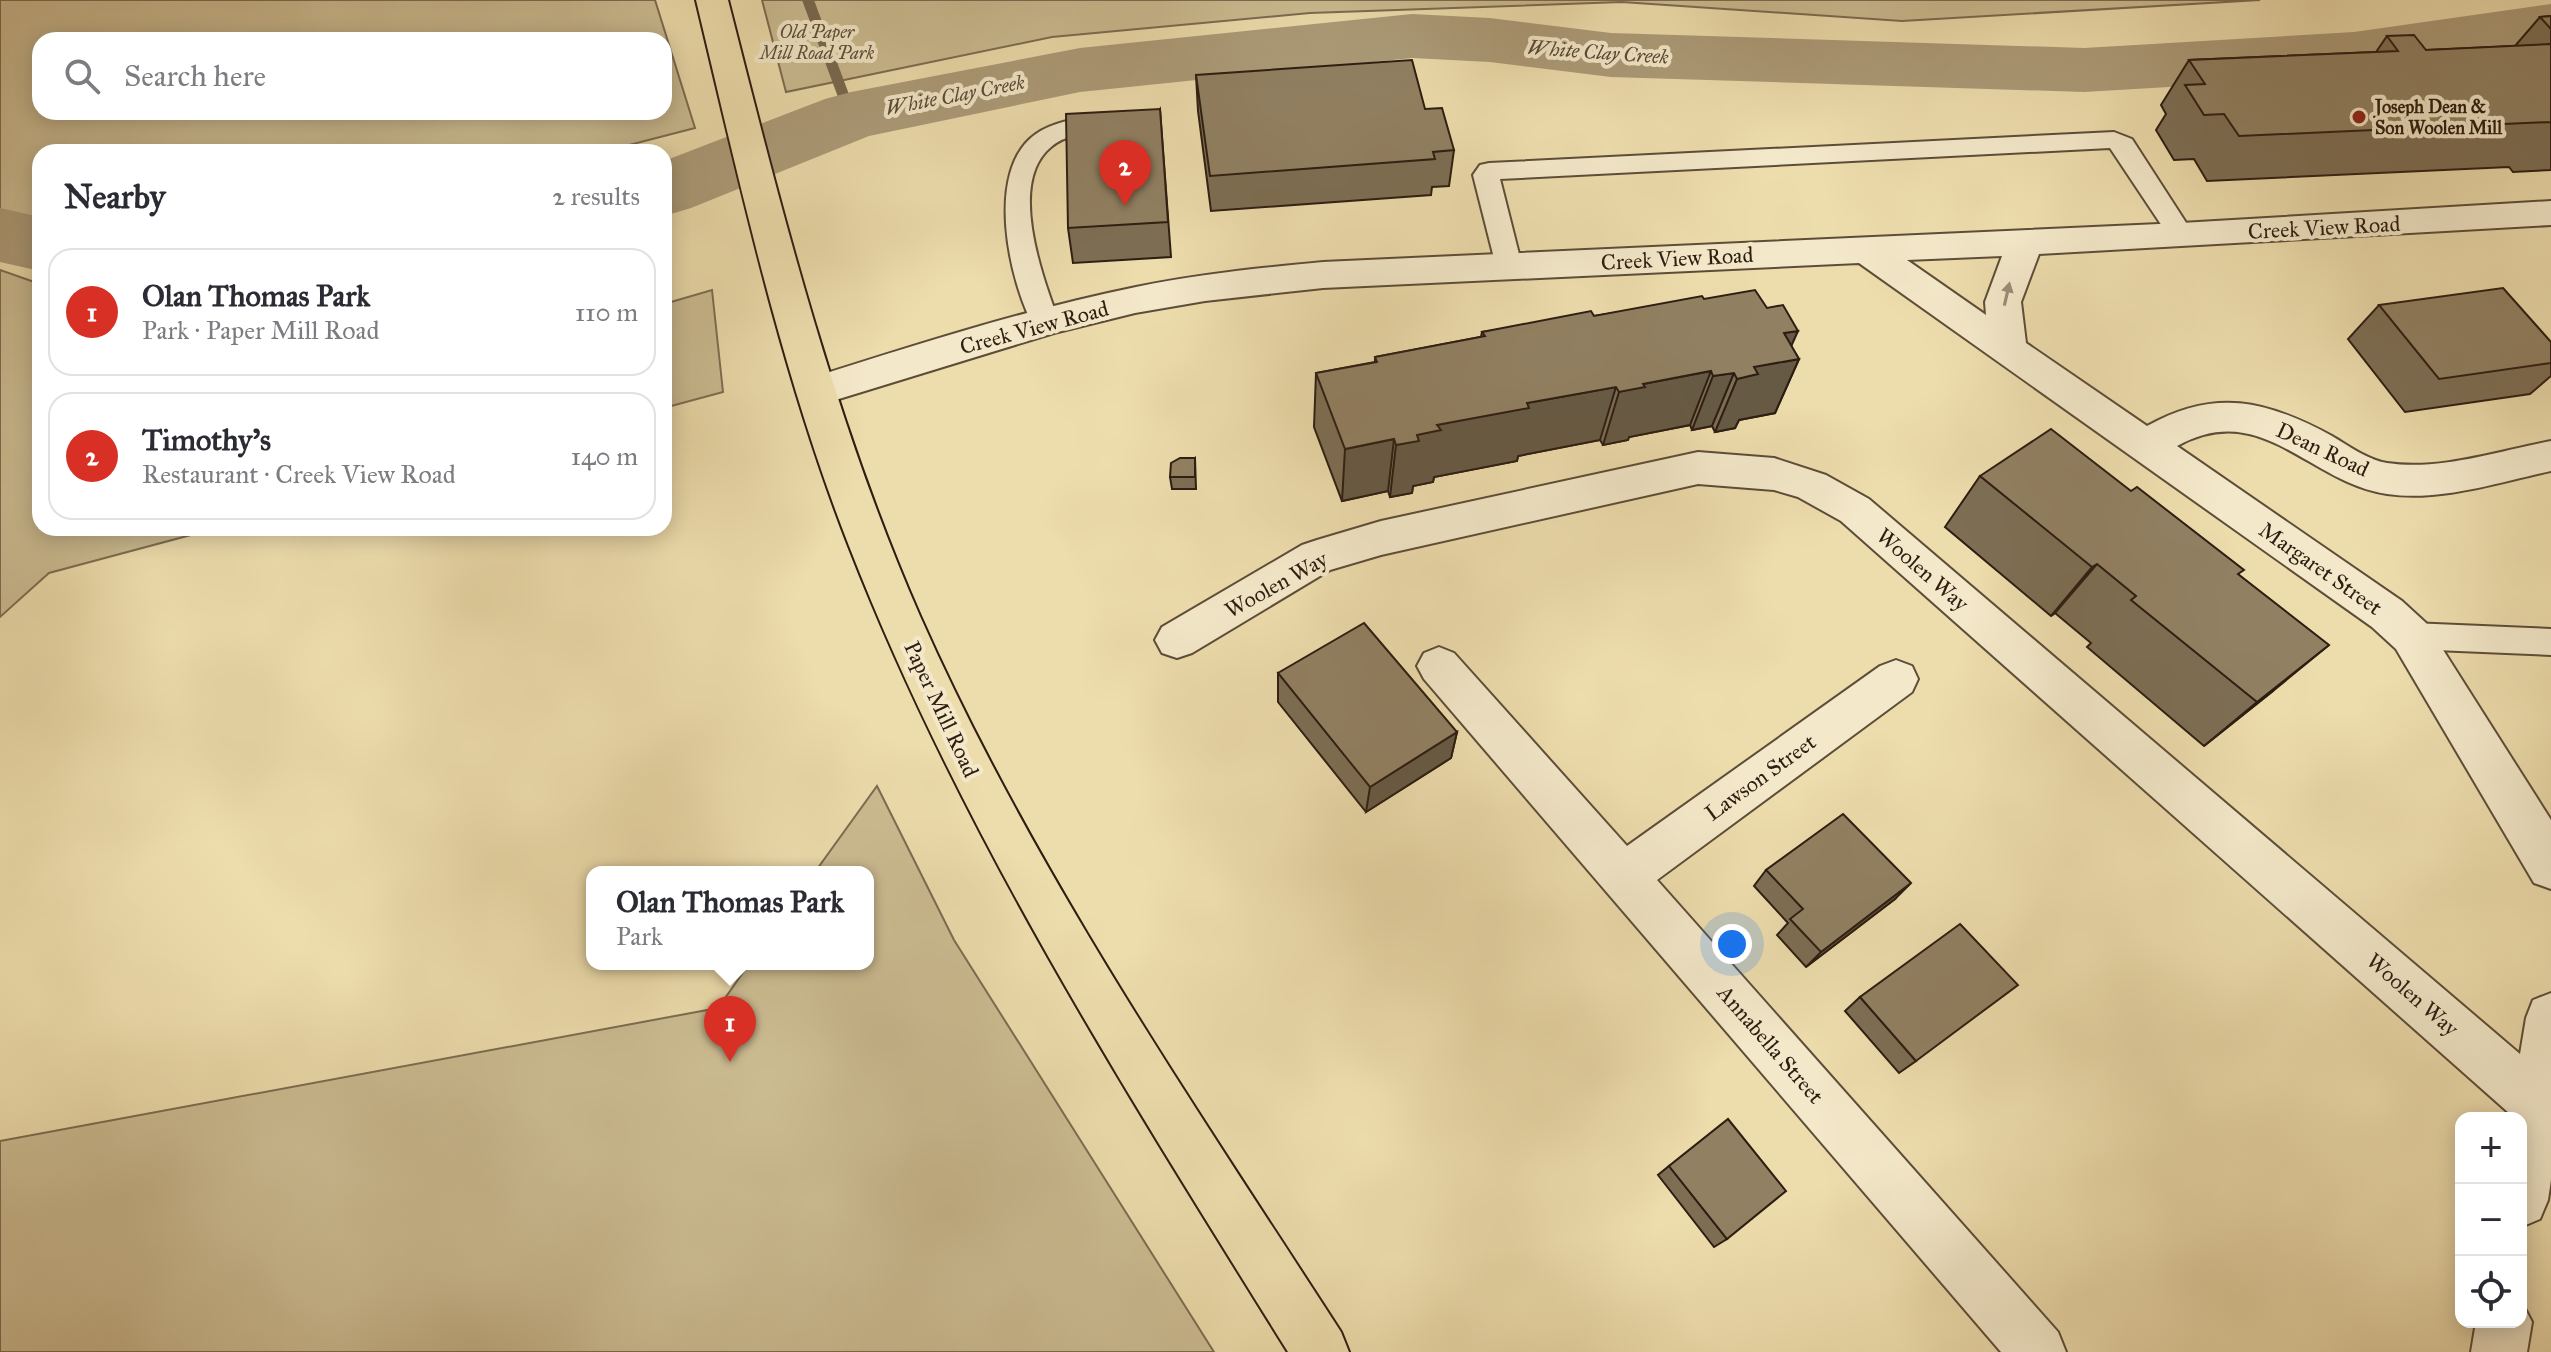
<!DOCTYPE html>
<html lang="en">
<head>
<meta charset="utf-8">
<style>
	:root { --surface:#fff; --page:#f2f2f3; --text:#2b2b33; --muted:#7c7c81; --line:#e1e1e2; --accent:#d93025 }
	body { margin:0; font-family:"IM FELL Great Primer",serif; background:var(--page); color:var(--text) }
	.controls { position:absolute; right:24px; bottom:24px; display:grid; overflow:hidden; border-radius:16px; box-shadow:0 4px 20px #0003 }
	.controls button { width:72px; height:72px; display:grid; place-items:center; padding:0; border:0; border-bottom:2px solid var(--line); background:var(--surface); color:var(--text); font:40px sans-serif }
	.you { position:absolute; left:1732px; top:944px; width:28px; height:28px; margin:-20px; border:6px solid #fff; border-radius:50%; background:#1a73e8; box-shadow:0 0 0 12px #1a73e833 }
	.badge { display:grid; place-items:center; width:52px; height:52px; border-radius:50%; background:var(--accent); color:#fff; font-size:26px; font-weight:700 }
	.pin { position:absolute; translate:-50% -66px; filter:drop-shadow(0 2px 4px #0008) }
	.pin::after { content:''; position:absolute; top:42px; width:28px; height:24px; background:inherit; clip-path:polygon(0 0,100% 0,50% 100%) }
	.popup { position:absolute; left:586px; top:866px; width:288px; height:104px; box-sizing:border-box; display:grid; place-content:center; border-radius:16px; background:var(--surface); filter:drop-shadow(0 2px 6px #0005); font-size:26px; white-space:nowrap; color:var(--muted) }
	.popup b { font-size:30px; color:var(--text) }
	.popup::after { content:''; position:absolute; left:50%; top:100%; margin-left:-16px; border:16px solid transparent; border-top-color:var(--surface) }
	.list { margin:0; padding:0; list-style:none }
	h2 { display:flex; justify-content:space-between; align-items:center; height:104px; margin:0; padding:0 32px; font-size:34px }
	h2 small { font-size:26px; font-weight:400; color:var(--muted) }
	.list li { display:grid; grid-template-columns:52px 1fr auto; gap:24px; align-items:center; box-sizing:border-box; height:128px; margin:0 16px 16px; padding:0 16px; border:2px solid var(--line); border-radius:24px }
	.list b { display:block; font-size:30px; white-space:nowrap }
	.list p { margin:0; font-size:26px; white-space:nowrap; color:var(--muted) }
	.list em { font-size:26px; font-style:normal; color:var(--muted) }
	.icon { flex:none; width:44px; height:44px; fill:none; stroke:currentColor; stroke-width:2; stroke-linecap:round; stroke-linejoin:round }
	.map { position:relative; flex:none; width:2551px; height:1352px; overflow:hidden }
	.search { position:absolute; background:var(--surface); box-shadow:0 4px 20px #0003; left:32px; top:32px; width:640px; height:88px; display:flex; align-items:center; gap:20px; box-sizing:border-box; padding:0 28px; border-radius:24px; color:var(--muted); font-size:30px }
	.panel { position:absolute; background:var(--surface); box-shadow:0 4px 20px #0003; left:32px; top:144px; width:640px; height:392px; border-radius:24px }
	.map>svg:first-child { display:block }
	.green { fill:#ccbc92; stroke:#7c6c52; stroke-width:2; fill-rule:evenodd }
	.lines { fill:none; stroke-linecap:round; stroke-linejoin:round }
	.stream { fill:#79694f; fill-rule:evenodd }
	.river { fill:#ac9b78; fill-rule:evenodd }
	.service-casing { stroke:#5d4d38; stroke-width:4 }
	.minor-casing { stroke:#5d4d38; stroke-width:4 }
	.primary-casing { stroke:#2d1d12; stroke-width:4 }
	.service { fill:#f3e8c9; fill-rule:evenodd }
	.minor { fill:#f3e8c9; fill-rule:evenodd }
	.primary { fill:#eddcac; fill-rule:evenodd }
	.wall { fill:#7d6e54; stroke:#2d1d12; stroke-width:2 }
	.shaded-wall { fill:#665a45; stroke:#2d1d12; stroke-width:2 }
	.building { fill:#918062; stroke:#2d1d12; stroke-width:2 }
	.oneway { fill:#9a8d77 }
	.poi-dot { fill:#8f2418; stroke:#f3e8c9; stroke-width:3 }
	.labels { text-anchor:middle; stroke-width:8; stroke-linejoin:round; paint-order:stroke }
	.far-park-label { font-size:18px; font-style:italic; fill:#5d4d38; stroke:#f3e8c9 }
	.far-poi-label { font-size:18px; font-weight:bold; fill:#2d1d12; stroke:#f3e8c9; text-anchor:start }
	.far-water-label { font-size:20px; font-style:italic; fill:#594936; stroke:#f3e8c9 }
	.street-label { font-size:22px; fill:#2d1d12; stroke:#f3e8c9 }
</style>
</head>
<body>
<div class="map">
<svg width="2551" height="1352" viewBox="0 0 2551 1352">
	<rect width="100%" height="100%" fill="#eddcac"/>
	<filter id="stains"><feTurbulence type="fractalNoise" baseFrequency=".0025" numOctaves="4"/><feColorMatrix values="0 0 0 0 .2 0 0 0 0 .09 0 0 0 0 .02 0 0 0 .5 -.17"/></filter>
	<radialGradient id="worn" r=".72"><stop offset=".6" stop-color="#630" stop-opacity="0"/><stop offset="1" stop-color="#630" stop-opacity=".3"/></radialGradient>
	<!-- green -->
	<g class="green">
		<path d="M0 0H655L695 128 602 152H40V242L0 227ZM664 40V112H40V40Z"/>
		<path d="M762 0H2260L1902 21 1622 2 1310 13 1052 37 786 92Z"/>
		<path d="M0 270 40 284V528H217L49 573 0 617Z"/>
		<path d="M712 290 723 392 664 408V304Z"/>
		<path d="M877 786 954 940 1214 1352H0V1141L718 1008 749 964H868V872H815Z"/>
	</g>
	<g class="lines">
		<!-- stream -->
		<path class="stream" d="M802 0H814L857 116 855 119H847L845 116Z"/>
		<!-- river -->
		<g class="river">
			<path d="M2551 4V46L2354 76 2084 92 1611 77 1490 62 1412 58 1080 92 869 136 691 208 664 216V161L825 99 851 92 1080 48 1412 14 1490 18 1611 33 2084 48 2354 32Z"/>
			<path d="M0 208 40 217V271L0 262Z"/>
		</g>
		<!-- service casing -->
		<g class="service-casing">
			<g id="service">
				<path d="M1107 114 1116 116 1119 122 1116 128C1095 133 1068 132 1051 147 1007 183 1043 278 1059 322L1055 329 1045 332 1035 329C1009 282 984 170 1036 134 1056 120 1084 118 1107 114Z"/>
				<path d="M2114 132 2132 139 2194 235 2190 241 2181 244 2172 241 2110 148 1500 179 1522 266 1518 273 1509 275 1500 273 1496 266 1473 175 1480 165 1489 163Z"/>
				<path d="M2411 623 2551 629V655L2411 649 2400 645 2395 636 2400 627Z"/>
			</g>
		</g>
		<!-- minor casing -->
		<g class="minor-casing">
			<g id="minor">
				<path d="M2551 201V225L2039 254 2021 302 2026 343 2147 426C2215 388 2266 400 2332 436 2349 446 2368 460 2387 463 2441 471 2498 451 2551 441V471C2499 482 2441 502 2387 494 2309 483 2262 398 2177 446L2402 601 2426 623 2551 820V889L2534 883 2396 649 2372 627 1859 263 1323 288 1205 301 1135 313 1054 333 816 406 802 401 797 391 802 381C912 346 1023 310 1136 287 1198 274 1260 268 1323 262L2181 223ZM2002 256 1985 302 1986 315 1907 260Z"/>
				<path d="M1698 452 1774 458 1826 475 1869 499 2520 1054 2526 1018 2533 1000 2551 993V1180L2548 1200 2540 1219 2521 1227V1118H2508L2509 1113 1841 521 1798 497 1774 490 1698 484 1381 555 1330 570 1192 653 1177 658 1162 653 1155 640 1162 627 1302 545 1317 540 1381 521Z"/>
				<path d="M1439 647 1454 653 1627 846 1880 666 1896 660 1912 666 1918 679 1912 692 1657 880 2058 1332 2066 1352H2001L1424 679 1417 666 1424 653Z"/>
				<path d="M2521 1301 2532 1322 2527 1352H2471L2476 1322H2521Z"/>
			</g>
		</g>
		<!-- primary casing -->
		<g class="primary-casing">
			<path id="primary" d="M696 0H728C781 208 833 418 920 616 1032 869 1191 1100 1341 1332L1349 1352H1288C1126 1092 961 833 849 546 780 370 740 183 696 0Z"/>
		</g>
		<!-- service -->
		<use href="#service" class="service"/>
		<!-- minor -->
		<use href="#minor" class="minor"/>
		<!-- primary -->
		<use href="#primary" class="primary"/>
	</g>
	<!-- wall -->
	<g class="wall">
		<path d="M2551 16V170L2513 172 2509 167 2207 181 2194 159 2174 160 2156 130 2166 114 2161 105 2189 60 2376 52 2387 36 2426 50 2515 46 2540 17Z"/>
		<path d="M1196 75 1425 109 1454 150 1449 186 1432 187 1431 195 1211 211 1198 111Z"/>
		<path d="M1160 109 1171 257 1073 263 1068 228Z"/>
		<path d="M1704 299 1791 346 1799 359 1775 413 1739 420 1735 428 1715 432 1712 426 1692 430 1690 425 1629 437 1628 440 1603 445 1600 440 1518 456 1517 461 1434 477 1433 482 1413 486 1412 493 1390 497 1388 491 1342 501 1314 427 1316 373 1375 362V357L1481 337 1482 332 1594 316Z"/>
		<path d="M2379 305 2551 342V376L2530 394 2405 412 2348 339Z"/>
		<path d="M1195 458 1196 489H1172L1170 477Z"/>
		<path d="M1980 476 2239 575 2273 691 2204 746 2087 647 2091 643 2055 613 2051 616 1945 527Z"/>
		<path d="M1278 673 1457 732 1451 758 1366 812 1278 702Z"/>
		<path d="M1766 870 1895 899 1806 967 1777 935 1788 923 1754 886Z"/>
		<path d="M1860 997 1916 1061 1899 1073 1845 1011Z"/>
		<path d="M1669 1166 1727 1239 1714 1247 1658 1175Z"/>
	</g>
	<!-- shaded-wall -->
	<g class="shaded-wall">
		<path d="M1798 331 1784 362 1799 359 1775 413 1739 420 1735 428 1715 432 1737 379 1754 367 1784 333Z"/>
		<path d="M1711 371 1690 425 1629 437 1628 440 1603 445 1619 392 1643 384Z"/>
		<path d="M1734 373 1712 426 1692 430 1713 376Z"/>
		<path d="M1616 387 1600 440 1518 456 1517 461 1434 477 1433 482 1413 486 1412 493 1390 497 1396 445 1417 435 1437 425 1527 403Z"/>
		<path d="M1394 439 1388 491 1342 501 1345 449Z"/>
		<path d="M2097 564 2055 613 2051 616 2092 567Z"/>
		<path d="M2329 645 2273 691 2204 746 2257 702Z"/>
		<path d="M1457 732 1451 758 1366 812 1370 787Z"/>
		<path d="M1911 883 1895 899 1806 967 1821 952Z"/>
	</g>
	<!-- building -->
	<g class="building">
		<path d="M2551 16V29L2540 17Z"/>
		<path d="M2414 35 2426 50 2551 44V123L2550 122 2239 136 2224 114 2204 115 2185 85 2205 84 2189 60 2398 51 2387 36Z"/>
		<path d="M1412 60 1425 109 1442 108 1454 150 1433 152 1435 159 1210 176 1196 75Z"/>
		<path d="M1160 109 1168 222 1068 228 1066 114Z"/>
		<path d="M2503 288 2551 342V363L2439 379 2379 305Z"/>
		<path d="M1755 290 1767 308 1783 305 1798 331 1784 333 1799 359 1754 367 1758 374 1737 379 1734 373 1713 376 1711 371 1643 384 1645 387 1619 392 1616 387 1527 403 1529 408 1437 425 1441 430 1417 435 1419 441 1396 445 1394 439 1345 449 1316 373 1377 362 1375 357 1485 336 1482 332 1591 311 1594 316 1702 296 1704 299Z"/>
		<path d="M2051 429 2131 491 2137 487 2244 570 2238 574 2329 645 2257 702 2131 600 2136 596 2097 564 2092 567 1980 476Z"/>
		<path d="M1180 458H1195V477H1170L1171 463Z"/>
		<path d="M1364 623 1457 732 1370 787 1278 673Z"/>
		<path d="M1843 814 1911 883 1821 952 1790 919 1803 909 1766 870Z"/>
		<path d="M1960 924 2018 985 1916 1061 1860 997Z"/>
		<path d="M1728 1119 1786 1191 1727 1239 1669 1166Z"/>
	</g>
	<!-- one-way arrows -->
	<defs><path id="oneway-solid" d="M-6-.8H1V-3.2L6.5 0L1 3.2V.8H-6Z" transform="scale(2)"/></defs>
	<use class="oneway" href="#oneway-solid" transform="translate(2007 294) rotate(-77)"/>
	<!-- markers -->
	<circle class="poi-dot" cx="2359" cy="117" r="8"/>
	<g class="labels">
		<!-- far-park labels -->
		<g class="far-park-label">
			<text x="817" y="38">Old Paper<tspan x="817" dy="21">Mill Road Park</tspan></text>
		</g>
		<!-- far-poi labels -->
		<g class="far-poi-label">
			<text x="2375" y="113">Joseph Dean &amp;<tspan x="2375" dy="21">Son Woolen Mill</tspan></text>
		</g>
		<!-- far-water labels -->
		<g class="far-water-label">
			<text transform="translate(1598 52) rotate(4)" y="7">White Clay Creek</text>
			<text transform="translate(955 95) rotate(-11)" y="7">White Clay Creek</text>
		</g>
		<!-- street labels -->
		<g class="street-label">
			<text transform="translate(2324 227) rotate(-3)" y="8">Creek View Road</text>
			<text transform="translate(1677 258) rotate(-3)" y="8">Creek View Road</text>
			<text transform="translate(1034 327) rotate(-15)" y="8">Creek View Road</text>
			<text transform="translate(2323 449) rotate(25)" y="8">Dean Road</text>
			<text transform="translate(2321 568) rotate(35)" y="8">Margaret Street</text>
			<text transform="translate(1923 569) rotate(41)" y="8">Woolen Way</text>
			<text transform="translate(1276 584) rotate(-29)" y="8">Woolen Way</text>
			<text transform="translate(942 709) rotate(65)" y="8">Paper Mill Road</text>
			<text transform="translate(1760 777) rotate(-36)" y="8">Lawson Street</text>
			<text transform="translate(2413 994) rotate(41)" y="8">Woolen Way</text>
			<text transform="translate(1771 1044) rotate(49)" y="8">Annabella Street</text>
		</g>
	</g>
	<rect width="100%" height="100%" filter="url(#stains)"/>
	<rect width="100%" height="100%" fill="url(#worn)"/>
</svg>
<div class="controls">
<button>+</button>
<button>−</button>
<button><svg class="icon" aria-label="locate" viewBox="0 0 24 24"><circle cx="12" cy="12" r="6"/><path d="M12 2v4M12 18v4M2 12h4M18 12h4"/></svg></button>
</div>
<div class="you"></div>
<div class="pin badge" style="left:730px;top:1062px">1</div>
<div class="popup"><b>Olan Thomas Park</b>Park</div>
<div class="pin badge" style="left:1125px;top:206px">2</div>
<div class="search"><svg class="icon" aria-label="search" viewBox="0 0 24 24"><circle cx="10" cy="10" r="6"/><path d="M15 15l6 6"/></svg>Search here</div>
<section class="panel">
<h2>Nearby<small>2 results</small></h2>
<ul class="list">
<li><span class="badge">1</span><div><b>Olan Thomas Park</b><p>Park · Paper Mill Road</p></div><em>110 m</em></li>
<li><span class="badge">2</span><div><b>Timothy's</b><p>Restaurant · Creek View Road</p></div><em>140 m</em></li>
</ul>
</section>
</div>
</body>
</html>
